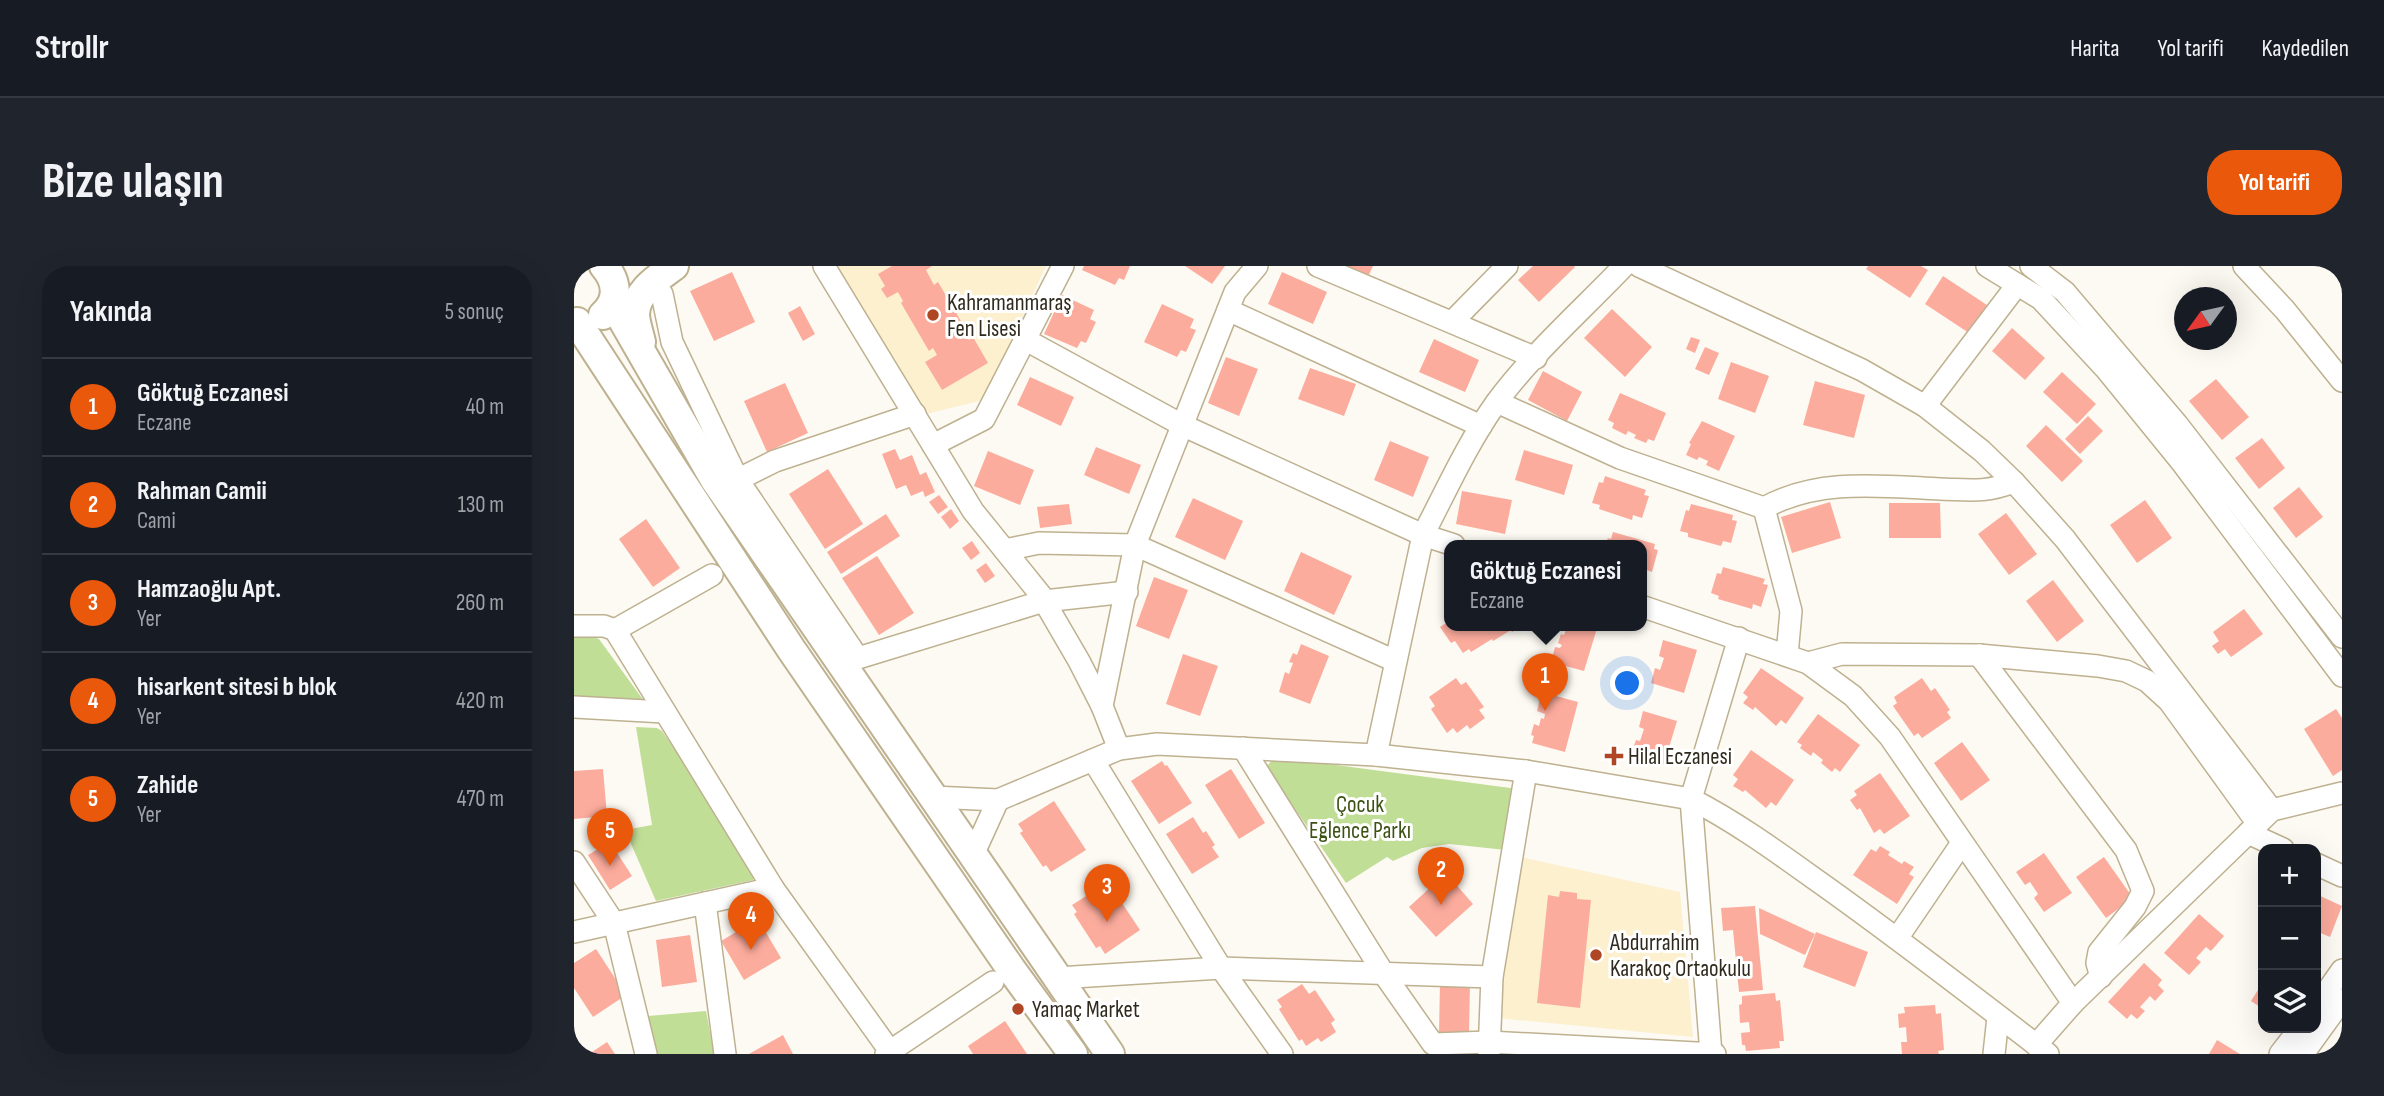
<!DOCTYPE html>
<html lang="tr">
<head>
<meta charset="utf-8">
<style>
	:root { --surface:#171b24; --page:#20242c; --text:#f1f3f6; --muted:#9ea1a6; --line:#363941; --accent:#ea580c }
	body { margin:0; font-family:"Sofia Sans Condensed",sans-serif; background:var(--page); color:var(--text) }
	.controls { position:absolute; right:21px; bottom:21px; display:grid; overflow:hidden; border-radius:14px; box-shadow:0 7px 28px #0002 }
	.controls button { width:63px; height:63px; display:grid; place-items:center; padding:0; border:0; border-bottom:2px solid var(--line); background:var(--surface); color:var(--text); font:35px sans-serif }
	.compass { position:absolute; left:1600px; top:21px; width:63px; height:63px; border-radius:50%; background:var(--surface); box-shadow:0 7px 28px #0002; rotate:237deg }
	.you { position:absolute; left:1054px; top:418px; width:24px; height:24px; margin:-18px; border:5px solid #fff; border-radius:50%; background:#1a73e8; box-shadow:0 0 0 10px #1a73e833 }
	.badge { display:grid; place-items:center; width:46px; height:46px; border-radius:50%; background:var(--accent); color:#fff; font-size:23px; font-weight:700 }
	.pin { position:absolute; translate:-50% -58px; filter:drop-shadow(0 2px 4px #0008) }
	.pin::after { content:''; position:absolute; top:37px; width:24px; height:21px; background:inherit; clip-path:polygon(0 0,100% 0,50% 100%) }
	.popup { position:absolute; left:870px; top:274px; width:203px; height:91px; box-sizing:border-box; display:grid; place-content:center; border-radius:14px; background:var(--surface); filter:drop-shadow(0 2px 5px #0005); font-size:23px; white-space:nowrap; color:var(--muted) }
	.popup b { font-size:26px; color:var(--text) }
	.popup::after { content:''; position:absolute; left:50%; top:100%; margin-left:-14px; border:14px solid transparent; border-top-color:var(--surface) }
	.list { margin:0; padding:0; list-style:none }
	h2 { display:flex; justify-content:space-between; align-items:center; height:91px; margin:0; padding:0 28px; font-size:30px }
	h2 small { font-size:23px; font-weight:400; color:var(--muted) }
	.list li { display:grid; grid-template-columns:46px 1fr auto; gap:21px; align-items:center; box-sizing:border-box; height:98px; padding:0 28px; border-top:2px solid var(--line) }
	.list b { display:block; font-size:26px; white-space:nowrap }
	.list p { margin:0; font-size:23px; white-space:nowrap; color:var(--muted) }
	.list em { font-size:23px; font-style:normal; color:var(--muted) }
	.icon { flex:none; width:38px; height:38px; fill:none; stroke:currentColor; stroke-width:2; stroke-linecap:round; stroke-linejoin:round }
	.map { position:relative; flex:none; width:1768px; height:788px; overflow:hidden; border-radius:28px }
	header { display:flex; align-items:center; gap:42px; box-sizing:border-box; height:98px; padding:0 35px; background:var(--surface); border-bottom:2px solid var(--line) }
	header strong { font-size:33px }
	nav { display:flex; gap:38px; margin-inline-start:auto; font-size:24px }
	.intro { display:flex; align-items:center; justify-content:space-between; box-sizing:border-box; height:168px; padding:0 42px }
	h1 { margin:0; font-size:49px }
	.button { padding:18px 32px; border-radius:28px; background:var(--accent); color:#fff; font-size:24px; font-weight:700 }
	main { display:flex; gap:42px; padding:0 42px }
	aside { flex:1; background:var(--surface); border-radius:28px; box-shadow:0 7px 28px #0002 }
	.map>svg:first-child { display:block }
	.built { fill:#fdf0cf }
	.green { fill:#c1de97 }
	.building { fill:#fcac9d }
	.lines { fill:none; stroke-linecap:round; stroke-linejoin:round }
	.minor-casing { stroke:#beb190; stroke-width:24 }
	.major-casing { stroke:#beb190; stroke-width:32 }
	.minor { stroke:#fff; stroke-width:21 }
	.major { stroke:#fff; stroke-width:28 }
	.poi-dot { fill:#af4725; stroke:#fff; stroke-width:2.5 }
	.labels { text-anchor:middle; stroke-width:6; stroke-linejoin:round; paint-order:stroke }
	.poi-label { font-size:23px; fill:#2f2a1d; stroke:#fff; text-anchor:start }
	.park-label { font-size:23px; fill:#3c5213; stroke:#fff }
</style>
</head>
<body>
<header>
<strong>Strollr</strong>
<nav><a>Harita</a><a>Yol tarifi</a><a>Kaydedilen</a></nav>
</header>
<div class="intro"><h1>Bize ulaşın</h1><a class="button">Yol tarifi</a></div>
<main>
<aside>
<h2>Yakında<small>5 sonuç</small></h2>
<ul class="list">
<li><span class="badge">1</span><div><b>Göktuğ Eczanesi</b><p>Eczane</p></div><em>40 m</em></li>
<li><span class="badge">2</span><div><b>Rahman Camii</b><p>Cami</p></div><em>130 m</em></li>
<li><span class="badge">3</span><div><b>Hamzaoğlu Apt.</b><p>Yer</p></div><em>260 m</em></li>
<li><span class="badge">4</span><div><b>hisarkent sitesi b blok</b><p>Yer</p></div><em>420 m</em></li>
<li><span class="badge">5</span><div><b>Zahide</b><p>Yer</p></div><em>470 m</em></li>
</ul>
</aside>
<div class="map">
<svg width="1768" height="788" viewBox="0 0 1768 788">
	<rect width="100%" height="100%" fill="#fdfaf3"/>
	<!-- built -->
	<g class="built">
		<path d="M263 0H472L409 134 348 149Z"/>
		<path d="M947 591 1106 626 1119 771 923 752Z"/>
	</g>
	<!-- green -->
	<g class="green">
		<path d="M9 368 25 373 70 435 0 433V369Z"/>
		<path d="M62 461 83 462 88 465 182 602 179 614 82 635 51 564 78 559Z"/>
		<path d="M701 491 944 523 932 584 875 578 848 582 819 595 813 591 772 617 692 501Z"/>
		<path d="M132 745 140 788H79L74 750Z"/>
	</g>
	<!-- building -->
	<g class="building">
		<path d="M318 0H358L352 4 360 19 364 16 391 62 389 63 395 74 399 71 414 97 368 124 351 96 363 89 359 82 355 85 327 37 329 35 324 26 313 32 307 23 311 20 304 8Z"/>
		<path d="M510 0H556L550 14 545 12 541 19 508 4Z"/>
		<path d="M611 0H651L638 18Z"/>
		<path d="M768 0H799L793 13Z"/>
		<path d="M959 0H1000L1001 1 965 36 944 14Z"/>
		<path d="M1294 0H1347L1354 4 1336 32 1292 3Z"/>
		<path d="M158 6 181 56 140 75 116 25Z"/>
		<path d="M708 6 753 26 739 58 694 38Z"/>
		<path d="M1369 10 1413 39 1395 67 1351 38Z"/>
		<path d="M488 29 520 44 516 53 522 56 512 77 507 75 503 82 470 68Z"/>
		<path d="M588 38 620 53 616 62 622 64 612 86 607 84 603 91 570 76Z"/>
		<path d="M226 40 241 68 229 75 214 47Z"/>
		<path d="M1038 43 1078 81 1051 111 1010 72Z"/>
		<path d="M1438 62 1471 92 1451 114 1418 85Z"/>
		<path d="M1117 71 1126 74 1121 87 1112 83Z"/>
		<path d="M860 73 905 94 891 126 845 106Z"/>
		<path d="M1131 81 1145 87 1135 109 1121 103Z"/>
		<path d="M652 91 684 103 665 150 634 137Z"/>
		<path d="M1157 96 1195 110 1181 147 1144 133Z"/>
		<path d="M736 102 782 118 770 150 724 133Z"/>
		<path d="M969 105 1008 126 993 155 954 134Z"/>
		<path d="M1488 106 1522 138 1503 158 1469 126Z"/>
		<path d="M456 111 500 131 487 160 443 139Z"/>
		<path d="M1642 113 1675 151 1648 174 1615 135Z"/>
		<path d="M1241 115 1291 129 1280 172 1229 159Z"/>
		<path d="M211 117 234 167 193 186 170 135Z"/>
		<path d="M1046 127 1092 147 1080 175 1074 173 1072 177 1060 172 1062 169 1054 165 1052 169 1038 162 1040 157 1034 154Z"/>
		<path d="M1514 150 1529 165 1506 188 1491 173Z"/>
		<path d="M1128 155 1161 170 1145 205 1132 199 1134 195 1125 191 1123 194 1112 189 1117 178 1115 177Z"/>
		<path d="M1472 159 1509 195 1488 216 1452 180Z"/>
		<path d="M1688 172 1711 202 1685 223 1661 192Z"/>
		<path d="M816 175 855 191 839 231 800 214Z"/>
		<path d="M522 181 567 199 555 228 510 209Z"/>
		<path d="M321 183 326 194 338 189 346 209 352 206 361 226 351 231 349 225 337 230 332 219 322 223 308 188Z"/>
		<path d="M950 184 999 199 990 229 941 214Z"/>
		<path d="M414 185 460 204 446 239 400 220Z"/>
		<path d="M254 203 289 258 251 283 215 228Z"/>
		<path d="M1031 210 1072 224 1070 229 1075 230 1068 252 1059 249 1058 254 1025 243 1026 239 1018 237 1025 216 1029 217Z"/>
		<path d="M1725 221 1749 251 1722 272 1699 242Z"/>
		<path d="M888 225 938 234 931 268 882 258Z"/>
		<path d="M365 229 374 241 364 248 355 236Z"/>
		<path d="M619 232 669 255 651 294 601 271Z"/>
		<path d="M1571 234 1598 272 1563 297 1536 259Z"/>
		<path d="M1256 236 1267 272 1218 287 1207 251Z"/>
		<path d="M1315 237H1366L1367 272H1315Z"/>
		<path d="M495 238 498 258 466 262 463 241Z"/>
		<path d="M1117 238 1159 249 1158 254 1163 255 1157 277 1149 275 1147 280 1114 271V267L1106 265 1112 244 1115 245Z"/>
		<path d="M377 243 385 255 376 263 367 251Z"/>
		<path d="M1432 247 1463 288 1435 309 1404 268Z"/>
		<path d="M312 248 326 270 267 308 253 286Z"/>
		<path d="M72 253 106 302 79 321 45 273Z"/>
		<path d="M1039 266 1081 278 1080 283 1084 284 1078 306 1070 303 1067 309V279H1031L1034 272 1037 273Z"/>
		<path d="M398 275 406 287 397 294 388 282Z"/>
		<path d="M727 286 778 310 760 349 710 325Z"/>
		<path d="M303 290 340 347 305 369 268 312Z"/>
		<path d="M412 297 421 310 411 317 402 304Z"/>
		<path d="M1149 301 1191 313 1189 318 1194 319 1187 341 1179 338 1178 343 1144 333 1145 330 1137 327 1143 307 1147 308Z"/>
		<path d="M580 311 614 324 595 373 562 360Z"/>
		<path d="M1479 314 1510 355 1483 376 1452 335Z"/>
		<path d="M1670 343 1689 368 1657 391 1651 383 1644 388 1638 380 1645 375 1639 366Z"/>
		<path d="M875 355V359H945L947 361 938 366 937 364 919 375 918 373 897 386 895 383 889 387 881 375 877 377 866 361Z"/>
		<path d="M987 359H1024L1010 405 977 396 981 381 986 382 988 379 984 377 987 368 990 369 992 363 987 361Z"/>
		<path d="M1089 374 1123 384 1110 427 1077 417 1081 402 1086 404 1090 392 1085 390Z"/>
		<path d="M727 378 755 390 736 438 705 426 711 406 715 408 719 397 715 396 719 387 723 389Z"/>
		<path d="M609 388 644 400 626 450 592 438Z"/>
		<path d="M1187 402 1230 432 1212 458 1207 454 1202 460 1181 441 1179 444 1169 437 1174 431 1169 427Z"/>
		<path d="M882 412 887 419 892 416 910 441 905 444 911 452 896 463 893 459 883 467 879 462 873 467 857 443 861 440 855 431Z"/>
		<path d="M1348 412 1357 425 1361 422 1376 444 1373 446 1377 452 1348 472 1344 467 1340 470 1319 440 1323 437 1320 431Z"/>
		<path d="M971 427 1004 436 991 486 958 477 960 470 957 469 960 458 965 460 967 452 970 453 971 448 963 445 966 433 969 434Z"/>
		<path d="M1762 443 1768 452V504L1759 510 1730 463Z"/>
		<path d="M1069 445 1103 455 1090 498 1057 488 1062 474 1066 475 1070 463 1065 461Z"/>
		<path d="M1244 448 1286 479 1266 506 1261 502 1258 506 1247 497 1249 494 1239 486 1237 490 1226 482 1228 479 1223 476Z"/>
		<path d="M1388 476 1416 514 1387 535 1360 497Z"/>
		<path d="M1177 484 1220 514 1202 540 1197 536 1192 542 1171 524 1169 526 1159 520 1164 513 1159 509Z"/>
		<path d="M588 495 591 500 593 499 618 537 585 558 557 515Z"/>
		<path d="M29 503 33 550 0 553V505Z"/>
		<path d="M657 503 691 557 665 573 631 519Z"/>
		<path d="M1306 507 1336 550 1310 568 1306 563 1300 567 1286 542 1283 544 1276 534 1283 529 1280 525Z"/>
		<path d="M480 535 512 584 477 606 472 599 469 601 446 567 449 565 444 558Z"/>
		<path d="M619 551 629 567 632 565 641 579 638 581 645 591 618 608 592 568Z"/>
		<path d="M36 576 58 610 36 624 14 589Z"/>
		<path d="M1306 580 1316 586 1314 589 1328 598 1330 595 1340 601 1335 608 1340 611 1323 638 1279 609 1297 583 1302 586Z"/>
		<path d="M1470 587 1498 627 1470 646 1460 632 1464 628 1456 616 1451 619 1442 606Z"/>
		<path d="M1530 591 1559 632 1532 652 1502 611Z"/>
		<path d="M872 607 899 638 862 671 835 641Z"/>
		<path d="M534 616 566 664 531 688 526 680 522 682 500 648 503 646 498 639Z"/>
		<path d="M986 625 1003 627V633L1017 634 1006 742 963 737 974 629 985 631Z"/>
		<path d="M1742 628 1768 640 1756 671 1742 665Z"/>
		<path d="M1181 640 1189 724 1165 726 1159 664 1149 665 1147 642Z"/>
		<path d="M1185 642 1241 668 1231 689 1186 668Z"/>
		<path d="M1625 648 1650 670 1637 685 1632 681 1622 692 1627 696 1615 709 1590 687Z"/>
		<path d="M184 653 207 692 170 714 147 675Z"/>
		<path d="M1242 666 1294 686 1281 721 1229 701Z"/>
		<path d="M116 669 123 716 88 721 82 674Z"/>
		<path d="M22 683 52 729 19 751 0 722V697Z"/>
		<path d="M1570 697 1588 714 1584 719 1590 725 1581 735 1576 730 1566 741 1571 745 1563 753 1557 748 1553 753 1534 736Z"/>
		<path d="M1689 716V743L1677 735Z"/>
		<path d="M728 718 735 728 741 724 761 754 757 757 762 766 747 776 744 772 732 780 728 773 725 775 705 743 708 741 703 734Z"/>
		<path d="M866 718H896L895 767 865 766Z"/>
		<path d="M1201 727 1202 735 1206 734 1210 775H1205L1206 782 1172 785 1171 779H1168L1167 767 1176 766 1175 756 1166 757 1165 739 1168 738V730Z"/>
		<path d="M1361 739 1362 748 1367 747 1370 784 1364 785 1365 788H1328L1327 776H1333L1332 761 1325 762 1324 748 1331 747 1330 741Z"/>
		<path d="M431 755 453 788H399L394 780Z"/>
		<path d="M209 769 219 788H175Z"/>
		<path d="M1643 774 1666 788H1635Z"/>
		<path d="M33 776 41 788H15Z"/>
	</g>
	<g class="lines">
		<!-- minor casing -->
		<g class="minor-casing">
			<g id="minor">
				<path d="M250 0 399 245 466 328 505 395 528 440"/>
				<path d="M744 0 962 92"/>
				<path d="M1065 0 1288 104 1351 140 1408 185 1440 216 1491 273 1698 544"/>
				<path d="M1413 0 1467 33 1531 102 1609 198 1768 410"/>
				<path d="M1457 0 1491 26 1603 158 1768 371"/>
				<path d="M1670 0 1711 44 1768 115"/>
				<path d="M79 16 88 28 98 76 164 214 284 392 470 335 553 326"/>
				<path d="M654 44 907 160"/>
				<path d="M878 56 933 0"/>
				<path d="M452 74 608 159 849 269 802 489"/>
				<path d="M923 136 1046 192 1190 242 1217 345 1213 389"/>
				<path d="M1351 140 1443 19"/>
				<path d="M359 179 410 153 489 0"/>
				<path d="M153 219 201 195 341 148"/>
				<path d="M1190 242C1244 212 1306 220 1366 223 1397 224 1410 227 1440 216"/>
				<path d="M880 279 849 269C872 225 893 178 922 137 957 89 1009 43 1050 0"/>
				<path d="M431 284 465 277 561 279 821 395"/>
				<path d="M1067 340 1234 397 1279 430 1316 471 1499 737 1462 779"/>
				<path d="M0 360H30L41 364 199 622 318 788"/>
				<path d="M41 364 138 309"/>
				<path d="M1165 372 1117 533C1160 555 1199 583 1238 611 1319 668 1396 728 1474 788"/>
				<path d="M1405 389 1552 584 1569 625 1561 641 1525 686 1523 697 1527 711"/>
				<path d="M1234 397 1268 388 1405 389 1524 400 1552 405 1573 415 1595 435 1684 558"/>
				<path d="M0 441 90 446"/>
				<path d="M669 482 810 708 859 778 915 776 1141 788"/>
				<path d="M545 483 528 440 561 279 661 26 683 0"/>
				<path d="M519 494 647 702 708 788"/>
				<path d="M359 531 424 534 545 483 583 478 802 489 952 505 1117 533 1137 788"/>
				<path d="M1674 567 1709 583"/>
				<path d="M399 589 424 534"/>
				<path d="M0 596 40 657 72 788"/>
				<path d="M1742 598 1768 610"/>
				<path d="M131 637 151 788"/>
				<path d="M0 666 199 622"/>
				<path d="M1324 671 1388 577"/>
				<path d="M483 712 647 702 918 711"/>
				<path d="M1499 737 1698 544 1768 527"/>
				<path d="M1742 741 1768 704"/>
				<path d="M312 788 419 716"/>
				<path d="M915 788 918 711 952 505"/>
				<path d="M1420 788 1424 751"/>
				<path d="M1706 788 1726 762"/>
				<path d="M1729 788 1768 734"/>
			</g>
		</g>
		<!-- major casing -->
		<g class="major-casing">
			<g id="major">
				<path d="M39 37 141 214 536 788"/>
				<path d="M29 49C45 35 44 16 30 0"/>
				<path d="M3 56 217 383 437 703 499 788"/>
				<path d="M67 76C65 67 61 56 61 48 62 25 84 12 100 0"/>
			</g>
		</g>
		<!-- minor -->
		<use href="#minor" class="minor"/>
		<!-- major -->
		<use href="#major" class="major"/>
	</g>
	<!-- markers -->
	<g class="poi-dot">
		<circle cx="359" cy="49" r="7"/>
		<path d="M1036.5 479.5h7v7h7v7h-7v7h-7v-7h-7v-7h7z"/>
		<circle cx="1022" cy="689" r="7"/>
		<circle cx="444" cy="743" r="7"/>
	</g>
	<g class="labels">
		<!-- poi labels -->
		<g class="poi-label">
			<text x="373" y="44">Kahramanmaraş<tspan x="373" dy="26">Fen Lisesi</tspan></text>
			<text x="1054" y="498">Hilal Eczanesi</text>
			<text x="1036" y="684">Abdurrahim<tspan x="1036" dy="26">Karakoç Ortaokulu</tspan></text>
			<text x="458" y="751">Yamaç Market</text>
		</g>
		<!-- park labels -->
		<g class="park-label">
			<text x="786" y="546">Çocuk<tspan x="786" dy="26">Eğlence Parkı</tspan></text>
		</g>
	</g>
</svg>
<div class="controls">
<button>+</button>
<button>−</button>
<button><svg class="icon" aria-label="layers" viewBox="0 0 24 24"><path d="M12 4l9 5-9 5-9-5zM3 14l9 5 9-5"/></svg></button>
</div>
<svg class="compass" viewBox="-18 -18 36 36"><path d="M0-13l5 13h-10z" fill="#e53935"/><path d="M0 13l5-13h-10z" fill="#9ea1a6"/></svg>
<div class="you"></div>
<div class="pin badge" style="left:971px;top:445px">1</div>
<div class="popup"><b>Göktuğ Eczanesi</b>Eczane</div>
<div class="pin badge" style="left:867px;top:639px">2</div>
<div class="pin badge" style="left:533px;top:656px">3</div>
<div class="pin badge" style="left:177px;top:684px">4</div>
<div class="pin badge" style="left:36px;top:600px">5</div>
</div>
</main>
</body>
</html>
